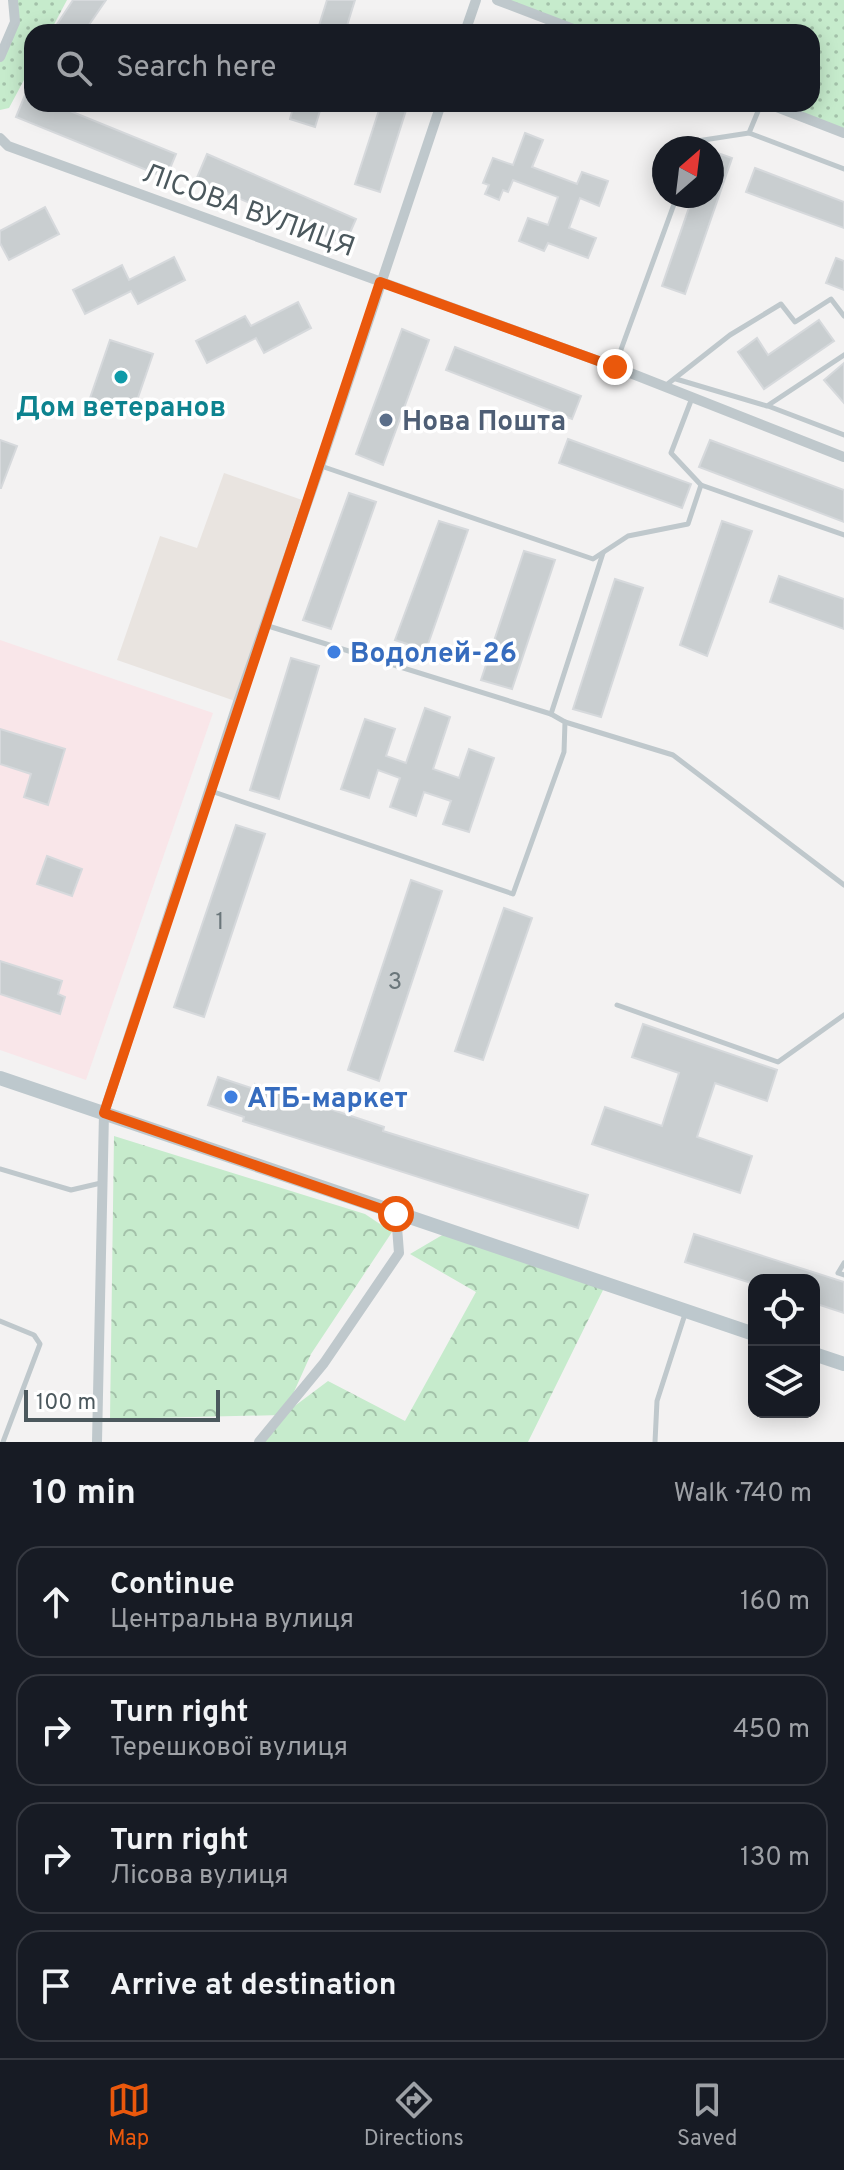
<!DOCTYPE html>
<html lang="en">
<head>
<meta charset="utf-8">
<style>
	:root { --surface:#171b24; --page:#242831; --text:#f1f3f6; --muted:#9ea1a6; --line:#363941; --accent:#ea580c }
	body { margin:0; font-family:Overpass,sans-serif; background:var(--page); color:var(--text) }
	.controls { position:absolute; right:24px; bottom:24px; display:grid; overflow:hidden; border-radius:16px; box-shadow:0 4px 20px #0003 }
	.controls button { width:72px; height:72px; display:grid; place-items:center; padding:0; border:0; border-bottom:2px solid var(--line); background:var(--surface); color:var(--text); font:40px sans-serif }
	.compass { position:absolute; left:652px; top:136px; width:72px; height:72px; border-radius:50%; background:var(--surface); box-shadow:0 4px 20px #0003; rotate:28deg }
	.scale { position:absolute; left:24px; bottom:20px; width:196px; box-sizing:border-box; padding-left:8px; border:4px solid #4b585d; border-top:0; font-size:22px; line-height:28px; white-space:nowrap; color:#4b585d; -webkit-text-stroke:6px #fff; paint-order:stroke }
	.stop { position:absolute; width:24px; height:24px; margin:-18px; border:6px solid #ea580c; border-radius:50%; background:#fff }
	.stop.end { background:#ea580c; border-color:#fff; box-shadow:0 2px 8px #0008 }
	.list { margin:0; padding:0; list-style:none }
	h2 { display:flex; justify-content:space-between; align-items:center; height:104px; margin:0; padding:0 32px; font-size:34px }
	h2 small { font-size:26px; font-weight:400; color:var(--muted) }
	.list li { display:grid; grid-template-columns:52px 1fr auto; gap:24px; align-items:center; box-sizing:border-box; height:112px; margin:0 16px 16px; padding:0 16px; border:2px solid var(--line); border-radius:24px }
	.list b { display:block; font-size:30px; white-space:nowrap }
	.list p { margin:0; font-size:26px; white-space:nowrap; color:var(--muted) }
	.list em { font-size:26px; font-style:normal; color:var(--muted) }
	.icon { flex:none; width:44px; height:44px; fill:none; stroke:currentColor; stroke-width:2; stroke-linecap:round; stroke-linejoin:round }
	.map { position:relative; flex:none; width:844px; height:1442px; overflow:hidden }
	.search { position:absolute; background:var(--surface); box-shadow:0 4px 20px #0003; left:24px; right:24px; top:24px; height:88px; display:flex; align-items:center; gap:20px; box-sizing:border-box; padding:0 28px; border-radius:24px; color:var(--muted); font-size:30px }
	.sheet { height:616px; background:var(--surface) }
	nav { display:flex; justify-content:space-around; align-items:center; box-sizing:border-box; height:112px; border-top:2px solid var(--line); background:var(--surface); font-size:22px; color:var(--muted) }
	nav a { display:grid; justify-items:center; gap:4px }
	nav .on { color:var(--accent) }
	.map>svg:first-child { display:block }
	.commercial { fill:#e9e4e0 }
	.medical { fill:#f9e6e9 }
	.grass { fill:url(#grass-dots) }
	.forest { fill:url(#forest-crowns) }
	.building { fill:#c9ced0; stroke:#d6d9dc; stroke-width:2 }
	.lines { fill:none; stroke-linecap:round; stroke-linejoin:round }
	.lane { stroke:#bfc8cc; stroke-width:5 }
	.street { stroke:#bfc8cc; stroke-width:10 }
	.secondary { stroke:#bdc8cd; stroke-width:14 }
	.route { stroke:#ea580c; stroke-width:10 }
	.culture-dot { fill:#0f9aa8; stroke:#fff; stroke-width:3 }
	.service-dot { fill:#5c6f8a; stroke:#fff; stroke-width:3 }
	.shop-dot { fill:#3f7fe0; stroke:#fff; stroke-width:3 }
	.labels { text-anchor:middle; stroke-width:7; stroke-linejoin:round; paint-order:stroke }
	.number-label { font-size:24px; fill:#6a767a }
	.street-label { font-size:28px; fill:#4b585d; stroke:#fff }
	.culture-label { font-size:28px; font-weight:bold; fill:#0d838f; stroke:#fff }
	.service-label { font-size:28px; font-weight:bold; fill:#4e5e75; stroke:#fff; text-anchor:start }
	.shop-label { font-size:28px; font-weight:bold; fill:#366cbe; stroke:#fff; text-anchor:start }
</style>
</head>
<body>
<div class="map">
<svg width="844" height="1442" viewBox="0 0 844 1442">
	<defs>
		<pattern id="grass-dots" width="8" height="8" patternUnits="userSpaceOnUse" patternTransform="scale(2)"><rect width="8" height="8" fill="#c6ebcc"/><path d="M2 2h.1M6 6h.1" fill="none" stroke="#a3c1a9" stroke-width="1.8" stroke-linecap="round"/></pattern>
		<pattern id="forest-crowns" width="20" height="18" patternUnits="userSpaceOnUse" patternTransform="scale(2)"><rect width="20" height="18" fill="#c6ebcc"/><path d="M2 6a3 3 0 1 1 6 0M12 15a3 3 0 1 1 6 0" fill="none" stroke="#a3c1a9"/></pattern>
	</defs>
	<rect width="100%" height="100%" fill="#f3f2f2"/>
	<!-- commercial -->
	<path class="commercial" d="M224 473 308 502 238 702 117 660 160 536 197 548Z"/>
	<!-- medical -->
	<path class="medical" d="M0 640 213 713 86 1080 0 1050Z"/>
	<!-- grass -->
	<g class="grass">
		<path d="M13 0H67L50 32H32V65L9 108 0 110V57L15 22Z"/>
		<path d="M497 0H844V133L769 104H812V32H581Z"/>
	</g>
	<!-- forest -->
	<path class="forest" d="M114 1136 365 1214 392 1232 311 1354 284 1414 328 1381 405 1421 476 1292 410 1254 444 1234 604 1288 528 1442H259L281 1415 110 1419Z"/>
	<!-- building -->
	<g class="building">
		<path d="M73 0H106L84 32H52Z"/>
		<path d="M327 0H355L345 32H317Z"/>
		<path d="M32 78V104H53L176 154 166 178 16 117Z"/>
		<path d="M294 104H322L315 127 290 119Z"/>
		<path d="M381 104H408L380 192 355 184Z"/>
		<path d="M525 133 543 140 532 167 577 184 582 172 608 181 599 206 580 198 569 228 596 238 588 258 548 243 544 251 519 241 528 218 548 225 558 197 513 180 508 192 503 190 499 200 485 194 489 185 483 183 493 158 513 165Z"/>
		<path d="M712 151 732 158 685 294 662 286 693 196H712Z"/>
		<path d="M207 154 356 219 345 244 196 180Z"/>
		<path d="M755 168 844 202V228L746 192Z"/>
		<path d="M45 207 59 234 9 260 0 243V231Z"/>
		<path d="M174 257 185 280 138 304 131 291 85 314 73 290 122 265 129 280Z"/>
		<path d="M836 258 844 261V290L826 283Z"/>
		<path d="M298 302 311 328 264 353 256 338 207 363 196 341 245 316 251 326Z"/>
		<path d="M819 320 834 341 764 389 738 352 757 338 768 355Z"/>
		<path d="M402 329 429 340 383 465 356 454Z"/>
		<path d="M110 340 153 354 132 415 89 401Z"/>
		<path d="M455 347 581 396 572 419 446 370Z"/>
		<path d="M844 363V403L824 380Z"/>
		<path d="M568 439 691 484 682 508 559 463Z"/>
		<path d="M0 440 17 446 1 488H0Z"/>
		<path d="M710 440 844 490V522L699 467Z"/>
		<path d="M349 493 376 502 331 629 303 620Z"/>
		<path d="M439 521 468 530 426 650 395 640Z"/>
		<path d="M722 521 752 531 707 656 680 645Z"/>
		<path d="M524 551 555 560 512 689 481 680Z"/>
		<path d="M779 576 844 599V629L770 602Z"/>
		<path d="M615 579 643 588 601 717 573 709Z"/>
		<path d="M291 658 319 666 279 799 250 790Z"/>
		<path d="M425 708 450 717 433 769 459 778 469 749 494 758 469 832 443 824 451 801 424 792 416 816 390 807 400 778 378 770 369 798 341 789 365 719 395 729 386 756 406 763Z"/>
		<path d="M0 729 65 749 48 805 24 797 31 774 0 764Z"/>
		<path d="M236 825 265 834 204 1017 174 1007Z"/>
		<path d="M47 856 82 869 72 896 37 884Z"/>
		<path d="M411 880 442 891 379 1081 348 1070Z"/>
		<path d="M504 908 532 918 483 1060 455 1051Z"/>
		<path d="M0 961 62 981 58 994 65 997 60 1014 0 994Z"/>
		<path d="M643 1024 777 1070 767 1101 715 1083 697 1137 752 1156 740 1193 592 1144 605 1107 662 1126 679 1073 632 1057Z"/>
		<path d="M218 1077 254 1089 255 1084 384 1127 383 1131 588 1195 578 1228 243 1121 244 1117 208 1105Z"/>
		<path d="M694 1234 844 1282V1313L814 1303V1280H754V1284L685 1262Z"/>
	</g>
	<g class="lines">
		<!-- lane -->
		<g class="lane">
			<path d="M749 133 844 169"/>
			<path d="M694 148 697 141 749 133 761 104"/>
			<path d="M615 366 677 196"/>
			<path d="M676 379 767 406 844 355"/>
			<path d="M665 386 730 335 781 304 795 322 831 299 844 316"/>
			<path d="M768 406 844 435"/>
			<path d="M321 466 593 559 628 536 688 524 701 485 671 453 692 398"/>
			<path d="M701 485 844 535"/>
			<path d="M551 714 603 553"/>
			<path d="M565 722 673 755 844 885"/>
			<path d="M211 791 513 894 564 752 565 722 551 714 265 625"/>
			<path d="M617 1005 778 1062 844 1015"/>
			<path d="M0 1169 71 1190 101 1183"/>
			<path d="M844 1263 838 1273 844 1275"/>
			<path d="M0 1321 34 1335 40 1344 3 1442"/>
			<path d="M655 1442 657 1401 686 1311"/>
		</g>
		<!-- street -->
		<g class="street">
			<path d="M497 0 581 32"/>
			<path d="M465 32 476 0"/>
			<path d="M0 57 15 22 13 0"/>
			<path d="M769 104 844 133"/>
			<path d="M0 138 8 146 615 367 844 457"/>
			<path d="M97 1442 104 1113 238 702 320 466 441 104"/>
			<path d="M259 1442 324 1363 399 1253 396 1214"/>
		</g>
		<!-- secondary -->
		<g class="secondary">
			<path d="M0 1078 754 1334"/>
			<path d="M814 1354 844 1364"/>
		</g>
	</g>
	<g class="lines">
		<!-- route -->
		<path class="route" d="M396 1214 104 1113 380 282 615 367"/>
	</g>
	<!-- markers -->
	<circle class="culture-dot" cx="121" cy="377" r="8"/>
	<circle class="service-dot" cx="386" cy="420" r="8"/>
	<g class="shop-dot">
		<circle cx="334" cy="652" r="8"/>
		<circle cx="231" cy="1097" r="8"/>
	</g>
	<g class="labels">
		<!-- number labels -->
		<g class="number-label">
			<text x="220" y="929">1</text>
			<text x="395" y="989">3</text>
		</g>
		<!-- street labels -->
		<g class="street-label">
			<text transform="translate(249 209) rotate(20)" y="10">ЛІСОВА ВУЛИЦЯ</text>
		</g>
		<!-- culture labels -->
		<g class="culture-label">
			<text x="121" y="416">Дом ветеранов</text>
		</g>
		<!-- service labels -->
		<g class="service-label">
			<text x="402" y="430">Нова Пошта</text>
		</g>
		<!-- shop labels -->
		<g class="shop-label">
			<text x="350" y="662">Водолей-26</text>
			<text x="247" y="1107">АТБ-маркет</text>
		</g>
	</g>
</svg>
<div class="controls">
<button><svg class="icon" aria-label="locate" viewBox="0 0 24 24"><circle cx="12" cy="12" r="6"/><path d="M12 2v4M12 18v4M2 12h4M18 12h4"/></svg></button>
<button><svg class="icon" aria-label="layers" viewBox="0 0 24 24"><path d="M12 4l9 5-9 5-9-5zM3 14l9 5 9-5"/></svg></button>
</div>
<svg class="compass" viewBox="-18 -18 36 36"><path d="M0-13l5 13h-10z" fill="#e53935"/><path d="M0 13l5-13h-10z" fill="#9ea1a6"/></svg>
<div class="scale">100 m</div>
<div class="stop" style="left:396px;top:1214px"></div>
<div class="stop end" style="left:615px;top:367px"></div>
<div class="search"><svg class="icon" aria-label="search" viewBox="0 0 24 24"><circle cx="10" cy="10" r="6"/><path d="M15 15l6 6"/></svg>Search here</div>
</div>
<section class="sheet">
<h2>10 min<small>Walk · 740 m</small></h2>
<ul class="list">
<li><svg class="icon" aria-label="ahead" viewBox="0 0 24 24"><path d="M12 20V5M6 11l6-6 6 6"/></svg><div><b>Continue</b><p>Центральна вулиця</p></div><em>160 m</em></li>
<li><svg class="icon" aria-label="right" viewBox="0 0 24 24"><path d="M7 20v-9h11M14 6l5 5-5 5"/></svg><div><b>Turn right</b><p>Терешкової вулиця</p></div><em>450 m</em></li>
<li><svg class="icon" aria-label="right" viewBox="0 0 24 24"><path d="M7 20v-9h11M14 6l5 5-5 5"/></svg><div><b>Turn right</b><p>Лісова вулиця</p></div><em>130 m</em></li>
<li><svg class="icon" aria-label="arrive" viewBox="0 0 24 24"><path d="M6 21V4h12l-3 4 3 4H6"/></svg><div><b>Arrive at destination</b></div></li>
</ul>
</section>
<nav>
<a class="on"><svg class="icon" aria-label="map" viewBox="0 0 24 24"><path d="M3 6l6-2 6 2 6-2v14l-6 2-6-2-6 2zM9 4v14M15 6v14"/></svg>Map</a>
<a><svg class="icon" aria-label="directions" viewBox="0 0 24 24"><path d="M12 3l9 9-9 9-9-9zM9 14v-3h6M13 9l2 2-2 2"/></svg>Directions</a>
<a><svg class="icon" aria-label="saved" viewBox="0 0 24 24"><path d="M7 4h10v16l-5-4-5 4z"/></svg>Saved</a>
</nav>
</body>
</html>
